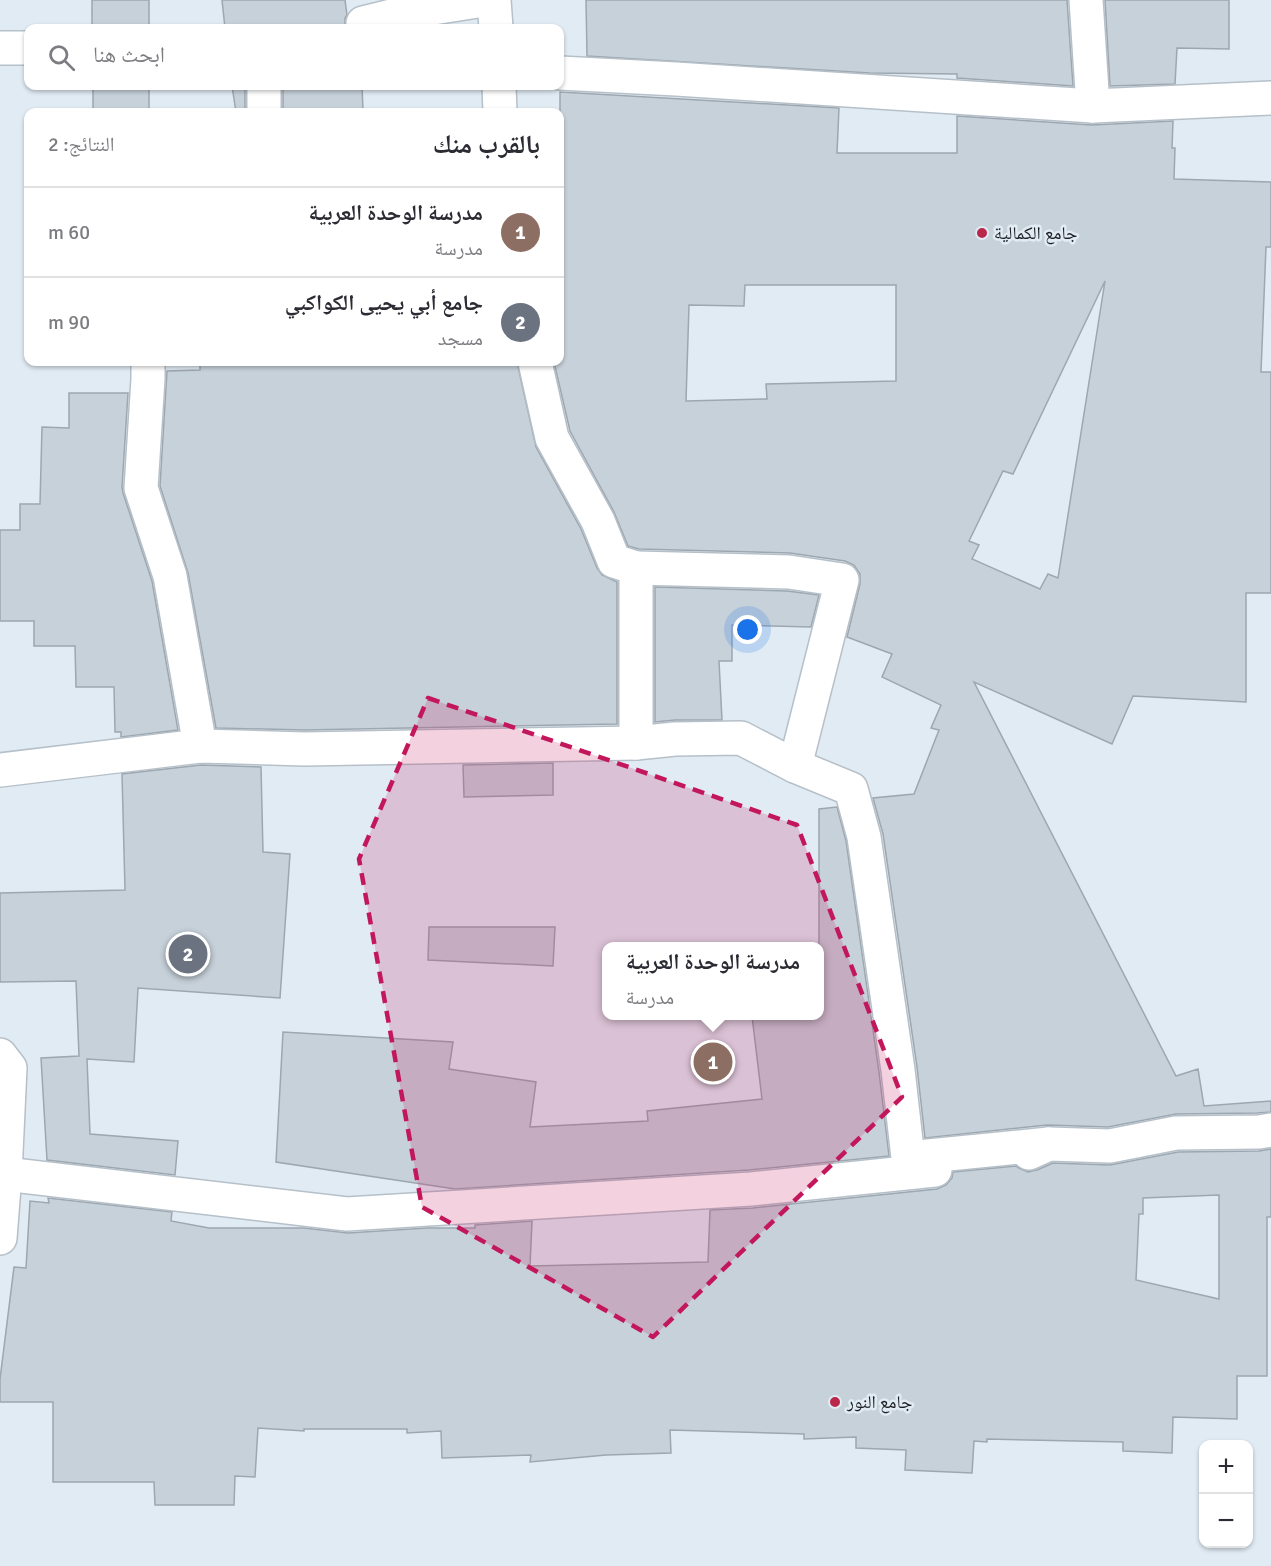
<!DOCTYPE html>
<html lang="ar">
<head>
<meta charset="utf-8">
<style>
	:root { --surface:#fff; --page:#f7f7f7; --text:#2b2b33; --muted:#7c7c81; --line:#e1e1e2; --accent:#ea580c }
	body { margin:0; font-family:Signika,"Noto Naskh Arabic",sans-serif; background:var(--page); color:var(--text); direction:rtl }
	.controls { position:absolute; right:18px; bottom:18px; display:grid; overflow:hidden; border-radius:12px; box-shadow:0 2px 4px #0004 }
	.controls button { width:54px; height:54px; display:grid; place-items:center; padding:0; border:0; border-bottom:2px solid var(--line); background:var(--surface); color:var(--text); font:30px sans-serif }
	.you { position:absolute; left:748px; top:630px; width:21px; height:21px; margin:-15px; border:4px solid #fff; border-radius:50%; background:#1a73e8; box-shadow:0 0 0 9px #1a73e833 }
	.badge { display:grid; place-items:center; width:39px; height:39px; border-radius:50%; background:var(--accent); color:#fff; font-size:20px; font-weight:700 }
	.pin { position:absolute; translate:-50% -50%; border:3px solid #fff; box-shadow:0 2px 6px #0006 }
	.popup { position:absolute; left:602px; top:942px; width:222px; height:78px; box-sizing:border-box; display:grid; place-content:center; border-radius:12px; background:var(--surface); filter:drop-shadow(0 2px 4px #0005); font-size:20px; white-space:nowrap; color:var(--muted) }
	.popup b { font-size:22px; color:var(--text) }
	.popup::after { content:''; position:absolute; left:50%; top:100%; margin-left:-12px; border:12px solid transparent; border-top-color:var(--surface) }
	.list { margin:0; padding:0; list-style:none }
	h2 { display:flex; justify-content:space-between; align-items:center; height:78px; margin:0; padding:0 24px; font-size:26px }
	h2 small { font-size:20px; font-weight:400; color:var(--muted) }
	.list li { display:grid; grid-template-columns:39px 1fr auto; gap:18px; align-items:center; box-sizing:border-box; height:90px; padding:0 24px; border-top:2px solid var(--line) }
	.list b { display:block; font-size:22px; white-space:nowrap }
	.list p { margin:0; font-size:20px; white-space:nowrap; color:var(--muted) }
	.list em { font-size:20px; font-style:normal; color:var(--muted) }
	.icon { flex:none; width:33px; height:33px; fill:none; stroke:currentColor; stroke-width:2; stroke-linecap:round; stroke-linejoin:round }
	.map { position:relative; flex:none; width:1271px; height:1566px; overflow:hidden; direction:ltr }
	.search { position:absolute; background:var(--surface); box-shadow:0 2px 4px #0004; left:24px; top:24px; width:540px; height:66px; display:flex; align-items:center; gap:15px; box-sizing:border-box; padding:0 21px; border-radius:12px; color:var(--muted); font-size:22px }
	.panel { position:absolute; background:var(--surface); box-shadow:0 2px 4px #0004; left:24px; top:108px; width:540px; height:258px; border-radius:12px; direction:rtl }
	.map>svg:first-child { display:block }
	.building { fill:#c7d1da; stroke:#9da7b0; stroke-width:1.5; fill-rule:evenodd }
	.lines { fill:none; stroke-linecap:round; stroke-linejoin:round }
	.minor-casing { stroke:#b6c0c9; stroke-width:36 }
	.minor { stroke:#fff; stroke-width:33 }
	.marked { fill:#c2185b; fill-opacity:0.2; stroke:#c2185b; stroke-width:4.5; stroke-dasharray:12 8; stroke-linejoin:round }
	.poi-dot { fill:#b9284a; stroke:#e1ebf4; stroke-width:2 }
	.labels { text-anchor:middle; stroke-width:5; stroke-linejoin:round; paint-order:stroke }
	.poi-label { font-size:18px; fill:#1c1f23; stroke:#e1ebf4; text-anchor:start }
</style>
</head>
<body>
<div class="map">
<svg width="1271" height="1566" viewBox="0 0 1271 1566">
	<rect width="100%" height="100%" fill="#e1ebf4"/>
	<!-- building -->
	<g class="building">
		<rect x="92" y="0" width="57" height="28"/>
		<path d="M222 0H345L347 15 345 18V28H225Z"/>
		<path d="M586 0H1067L1073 86 957 78V74L870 73 587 56Z"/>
		<path d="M1105 0H1229V49L1177 48 1175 84 1110 86Z"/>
		<rect x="93" y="86" width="56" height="26"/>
		<path d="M232 86H245V112H236Z"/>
		<path d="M283 86H362L363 110 324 111V112H283Z"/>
		<path d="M560 92 839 108 837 153H957V116L1092 125 1173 121 1172 148H1175L1174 179 1271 182V247H1266L1261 372H1271V593H1246V702L1133 696 1112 744 974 682 1176 1076 1198 1069 1204 1106 1271 1101V1112L1257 1113 1176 1114 1108 1127 1047 1125 925 1138 917 1067 883 834 873 798 914 794 939 730 931 728 941 705 882 677 892 654 847 637 860 584V574L854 565 845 561 790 553 639 549 628 546 614 512 570 431 554 362H560ZM1105 281 1058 578 1048 574 1040 589 972 559 979 545 969 541 1003 471 1013 474ZM745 285H896V381L766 384 767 399 686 401 689 305 744 306Z"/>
		<path d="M200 362H320V364H422V362H517L536 447 581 529 597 568 602 575 617 582V724L305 730 216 728 188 573 160 486 167 371 200 370Z"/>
		<path d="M69 393H128L122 487 123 493 152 581 178 730 121 737V732H115L114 687H76L75 646H34V621H0V530H20V504H40L42 427 69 428Z"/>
		<path d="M655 587 787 591 819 595 811 627 732 625V661H719L722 720H675L655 722Z"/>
		<path d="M553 763V795L464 797 463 765Z"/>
		<path d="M201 765 261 767 263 852 290 854 280 998 138 988 134 1062 87 1059 90 1134 178 1141 175 1175 47 1160 41 1058 79 1056 76 981 0 982V893L125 890 122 774Z"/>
		<path d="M837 807 846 841 879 1072 889 1156 749 1170 455 1189 276 1162 283 1032 453 1042 449 1069 536 1082 530 1127 648 1121 647 1111 762 1099 752 1016H819V809Z"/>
		<path d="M429 927H555L553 966 428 960Z"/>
		<path d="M1271 1149V1217H1267V1376H1237V1419L1173 1417 1172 1453 1123 1451V1442L987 1439V1442L974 1441 972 1473 905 1470 906 1450 856 1448V1437L804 1439V1434L670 1430 671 1453 606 1455 530 1462 531 1455 442 1458 441 1431 407 1433V1429H304V1431L258 1428 255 1477 235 1476 234 1505H155L154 1482H53V1402H0V1379L14 1267 26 1268 30 1201 49 1203 48 1198 172 1212 171 1221 209 1228H304L348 1233 427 1228H475V1225L532 1221 530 1266 708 1262 710 1210 753 1208 937 1189 946 1185 952 1178 953 1172 1016 1166 1019 1168 1028 1172 1037 1170 1053 1163 1110 1165 1178 1152 1259 1151ZM1219 1195V1299L1136 1280 1139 1214H1143V1198Z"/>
	</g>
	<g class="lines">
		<!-- minor casing -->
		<g class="minor-casing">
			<g id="minor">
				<path d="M494 0 496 28"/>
				<path d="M1086 0 1093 106"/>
				<path d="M408 12 484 0"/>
				<path d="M363 23 408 12 406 0"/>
				<path d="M0 48H28"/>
				<path d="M560 73 676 79 1093 106 1271 98"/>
				<path d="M264 86V112"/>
				<path d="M499 86 500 112"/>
				<path d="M148 362V379L141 488 170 576 200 746"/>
				<path d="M535 362 552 438 598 521 614 561 636 568V743"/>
				<path d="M636 568 789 572 842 580 795 766"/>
				<path d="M0 770 200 746 305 749 636 743 675 739 741 738 795 766 851 789 864 837 898 1070 908 1158 1049 1144"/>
				<path d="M0 1055 10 1068 5 1174 0 1238"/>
				<path d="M1029 1153 1049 1144 1110 1146 1176 1133 1259 1132 1271 1130"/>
				<path d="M5 1174 347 1214 751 1189 935 1170"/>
			</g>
		</g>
		<!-- minor -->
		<use href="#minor" class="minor"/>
	</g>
	<!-- marked area -->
	<path class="marked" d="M428 698 797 825 902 1097 653 1337 422 1207 359 859Z"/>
	<!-- markers -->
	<g class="poi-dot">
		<circle cx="982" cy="233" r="6"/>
		<circle cx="835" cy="1402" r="6"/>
	</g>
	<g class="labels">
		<!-- poi labels -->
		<g class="poi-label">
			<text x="994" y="239">جامع الكمالية</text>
			<text x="847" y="1408">جامع النور</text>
		</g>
	</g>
</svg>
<div class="controls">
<button>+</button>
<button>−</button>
</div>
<div class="you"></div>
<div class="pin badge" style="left:713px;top:1062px;background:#8d6e63">1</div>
<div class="popup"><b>مدرسة الوحدة العربية</b>مدرسة</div>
<div class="pin badge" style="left:188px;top:954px;background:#6b7280">2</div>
<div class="search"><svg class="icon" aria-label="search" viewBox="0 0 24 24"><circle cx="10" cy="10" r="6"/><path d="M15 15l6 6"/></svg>ابحث هنا</div>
<section class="panel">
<h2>بالقرب منك<small>النتائج: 2</small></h2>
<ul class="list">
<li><span class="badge" style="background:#8d6e63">1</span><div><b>مدرسة الوحدة العربية</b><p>مدرسة</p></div><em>60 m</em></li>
<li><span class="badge" style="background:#6b7280">2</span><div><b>جامع أبي يحيى الكواكبي</b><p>مسجد</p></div><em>90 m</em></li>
</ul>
</section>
</div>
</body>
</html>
